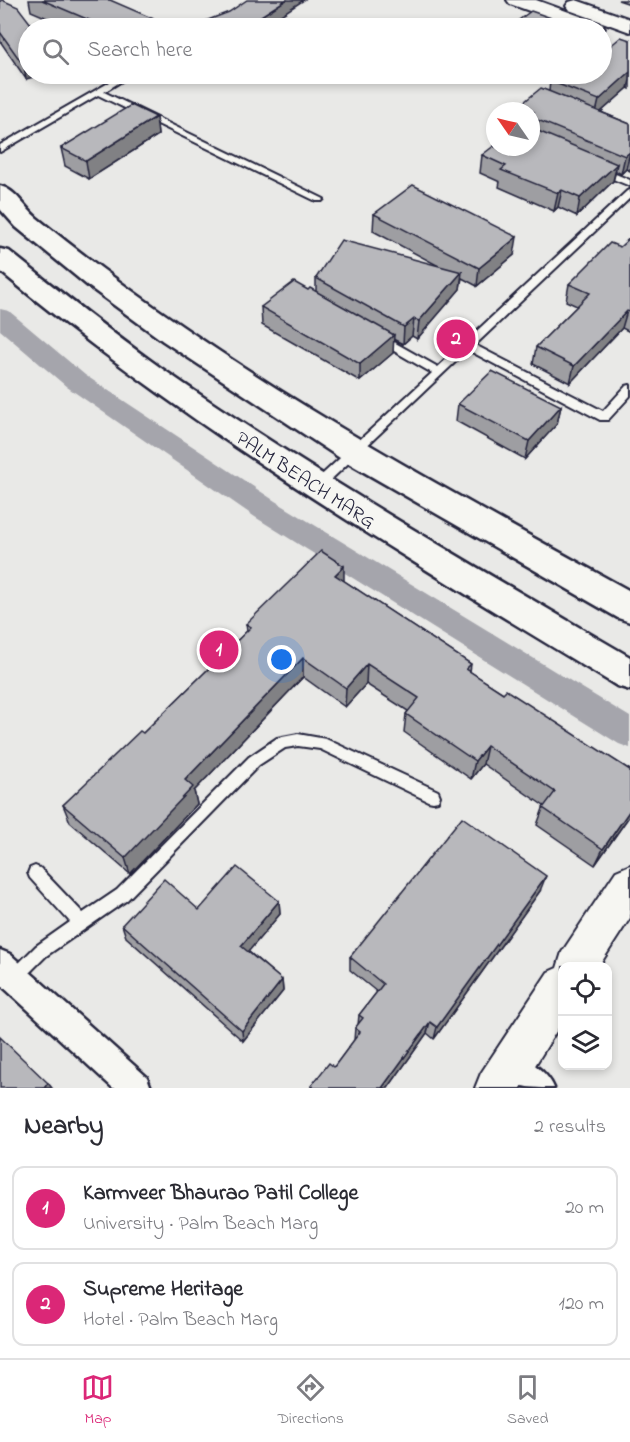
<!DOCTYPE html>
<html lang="en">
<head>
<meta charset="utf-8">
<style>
	:root { --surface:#fff; --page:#f2f2f3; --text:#2b2b33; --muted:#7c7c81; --line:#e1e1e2; --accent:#db2777 }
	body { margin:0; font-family:"Indie Flower",sans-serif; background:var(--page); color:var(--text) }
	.controls { position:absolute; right:18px; bottom:18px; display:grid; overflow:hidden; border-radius:12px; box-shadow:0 3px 9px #0003 }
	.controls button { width:54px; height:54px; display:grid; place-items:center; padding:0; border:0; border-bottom:2px solid var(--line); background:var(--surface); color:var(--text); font:30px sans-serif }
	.compass { position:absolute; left:486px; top:102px; width:54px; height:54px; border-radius:50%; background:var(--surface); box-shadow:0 3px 9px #0003; rotate:304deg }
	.you { position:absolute; left:282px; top:660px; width:21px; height:21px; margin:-15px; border:4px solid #fff; border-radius:50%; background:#1a73e8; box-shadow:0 0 0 9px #1a73e833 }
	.badge { display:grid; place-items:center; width:39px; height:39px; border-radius:50%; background:var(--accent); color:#fff; font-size:20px; font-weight:700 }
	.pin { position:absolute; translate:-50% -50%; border:3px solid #fff; box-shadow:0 2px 6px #0006 }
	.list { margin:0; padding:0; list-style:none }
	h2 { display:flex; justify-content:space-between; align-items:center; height:78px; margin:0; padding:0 24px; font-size:26px }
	h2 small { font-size:20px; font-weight:400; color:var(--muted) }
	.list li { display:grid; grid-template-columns:39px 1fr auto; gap:18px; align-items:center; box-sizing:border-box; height:84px; margin:0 12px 12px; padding:0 12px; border:2px solid var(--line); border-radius:12px }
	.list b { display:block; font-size:22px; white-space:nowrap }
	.list p { margin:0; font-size:20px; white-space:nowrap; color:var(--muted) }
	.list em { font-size:20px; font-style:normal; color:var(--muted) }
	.icon { flex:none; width:33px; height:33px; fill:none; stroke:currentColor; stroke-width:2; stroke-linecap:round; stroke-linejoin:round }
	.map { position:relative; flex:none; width:630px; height:1088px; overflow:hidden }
	.search { position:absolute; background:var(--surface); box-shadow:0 3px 9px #0003; left:18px; right:18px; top:18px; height:66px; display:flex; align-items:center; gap:15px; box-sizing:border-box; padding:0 21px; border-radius:33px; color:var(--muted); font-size:22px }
	.sheet { height:270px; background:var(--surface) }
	nav { display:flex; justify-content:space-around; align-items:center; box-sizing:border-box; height:84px; border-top:2px solid var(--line); background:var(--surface); font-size:16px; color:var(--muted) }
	nav a { display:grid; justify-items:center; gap:3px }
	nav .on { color:var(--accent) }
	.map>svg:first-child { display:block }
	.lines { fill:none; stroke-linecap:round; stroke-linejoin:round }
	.canal { fill:#a5a5ac; fill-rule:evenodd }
	.lane-casing { stroke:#22223b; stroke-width:4 }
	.street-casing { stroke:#22223b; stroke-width:5 }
	.secondary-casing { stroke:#22223b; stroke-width:4 }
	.primary-casing { stroke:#22223b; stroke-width:5 }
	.lane { fill:#f6f6f2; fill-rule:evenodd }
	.street { fill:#f6f6f2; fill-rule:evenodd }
	.secondary { fill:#f6f6f2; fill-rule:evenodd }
	.primary { fill:#f6f6f2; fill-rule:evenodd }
	.wall { fill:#9e9ea2; stroke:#22223b; stroke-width:1.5 }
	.shaded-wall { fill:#818184; stroke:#22223b; stroke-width:1.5 }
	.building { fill:#b8b8bc; stroke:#22223b; stroke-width:1.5 }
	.labels { text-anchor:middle; stroke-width:5; stroke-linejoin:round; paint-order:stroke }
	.street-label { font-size:20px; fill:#22223b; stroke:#f6f6f2 }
</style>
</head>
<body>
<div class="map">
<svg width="630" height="1088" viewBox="0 0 630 1088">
	<rect width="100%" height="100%" fill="#e9e9e7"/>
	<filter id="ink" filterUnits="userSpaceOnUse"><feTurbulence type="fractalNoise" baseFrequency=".0167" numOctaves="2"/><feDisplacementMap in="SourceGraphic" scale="12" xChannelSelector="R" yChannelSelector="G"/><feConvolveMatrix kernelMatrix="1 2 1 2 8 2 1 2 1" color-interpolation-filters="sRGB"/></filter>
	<g filter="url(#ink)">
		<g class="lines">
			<!-- canal -->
			<path class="canal" d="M0 309 9 311 85 375 275 501 630 717V748L619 744 255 517 67 387 0 330Z"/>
			<!-- lane casing -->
			<g class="lane-casing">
				<g id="lane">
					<path d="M124 74H133L104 92 324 199 322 201H316L98 95 0 152V145Z"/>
					<path d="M601 168 630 180V186L598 173 596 171Z"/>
					<path d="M630 190V198L475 345 603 411 626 386 630 385V396L608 420H600L468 350 320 490H312L310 487 312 484 432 373 375 340 374 338 375 336H383L438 367 627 191Z"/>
					<path d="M298 734 326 739 438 791 440 796 438 801 433 802 428 801 320 749 298 746 285 748 259 765 127 900 46 956 20 982 15 985 10 982 7 977 10 972 36 946 70 922 30 878 28 873 30 868 35 866 40 868 83 913 117 890 249 757 277 738Z"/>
				</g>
			</g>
			<!-- street casing -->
			<g class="street-casing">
				<g id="street">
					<path d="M0 950 10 954 147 1077 151 1088H113L0 984Z"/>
					<path d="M510 1051C527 1058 547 1071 554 1088 528 1088 507 1088 495 1066L499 1055Z"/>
				</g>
			</g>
			<!-- secondary casing -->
			<g class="secondary-casing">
				<g id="secondary">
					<path d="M507 0H536L602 24 605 28 602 33V28H577L510 4Z"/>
					<path d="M576 0 630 19V32L569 10 566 6 569 2Z"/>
					<path d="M630 865V918L599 966H562V1022L521 1088H475L481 1073 548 972 557 968 562 952 616 871Z"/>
				</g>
			</g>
			<!-- primary casing -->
			<g class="primary-casing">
				<g id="primary">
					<path d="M0 186C16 190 24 207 37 218 84 256 132 292 182 326 325 425 478 507 630 591V622L618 618 343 460 163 341 88 286 16 227 0 209Z"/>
					<path d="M0 249 9 251C59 291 109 331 161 368 312 473 471 564 630 657V690L617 686C404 557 192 431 0 271Z"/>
				</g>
			</g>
			<!-- lane -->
			<use href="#lane" class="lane"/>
			<!-- street -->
			<use href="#street" class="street"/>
			<!-- secondary -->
			<use href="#secondary" class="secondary"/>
			<!-- primary -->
			<use href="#primary" class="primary"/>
		</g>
		<!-- wall -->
		<g class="wall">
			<path d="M29 0H110L155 28H71L31 11Z"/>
			<path d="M618 0H630V4Z"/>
			<path d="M0 1 34 28 26 79 0 41Z"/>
			<path d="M630 40V89L628 88 601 112 630 124V171L626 169 621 174 616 171 613 181 577 216 558 207 554 211 499 187 500 182 480 173 482 155 531 147V111H518L519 106 549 91 550 81 602 74Z"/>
			<path d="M156 117 158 135 89 179 65 166 61 148Z"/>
			<path d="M374 214 514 255 477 286 462 278 460 289 417 339 412 336 403 344 393 339V353L360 381 262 325 261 307 308 290 316 292V278L437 265 373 231Z"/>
			<path d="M630 238V332L622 328 570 383 533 364 536 347 577 306 566 301 569 284 620 247Z"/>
			<path d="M458 404 561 406 557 424 525 459 456 421Z"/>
			<path d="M344 581 471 664 470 672 503 693 630 770V815L595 865 537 825 544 806 483 764 471 779 404 732 406 714 408 711 366 684 345 707 303 677 194 791 197 804 130 874 70 822 63 805 143 733 247 631 246 624Z"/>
			<path d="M540 891 434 1039 427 1033 388 1088H311V1086L334 1067 354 1040 355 1028 358 1025 359 1015 377 992 350 970V957Z"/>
			<path d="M279 901 280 914 248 951 282 980 283 991 243 1041 126 937 122 925 199 910Z"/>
		</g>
		<!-- shaded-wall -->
		<g class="shaded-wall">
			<path d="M286 0H304L261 28H242Z"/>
			<path d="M154 19 155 28H138Z"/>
			<path d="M28 65V74H45L26 79 24 66Z"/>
			<path d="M630 72V80L628 88 595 117 599 100Z"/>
			<path d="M156 117 158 135 89 179 86 161Z"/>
			<path d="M630 152 626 169 621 174 625 156Z"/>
			<path d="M617 164 613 181 577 216 580 198Z"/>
			<path d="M562 190 558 207 554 211 558 193Z"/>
			<path d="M517 237 514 255 477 286 479 268Z"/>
			<path d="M462 272 460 289 417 339 419 321Z"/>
			<path d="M627 311 622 328 570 383 574 366Z"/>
			<path d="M414 319 412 336 403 344 404 327Z"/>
			<path d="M394 335 393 353 360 381V364Z"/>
			<path d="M561 406 557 424 525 459 529 441Z"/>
			<path d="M344 566V586L335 575Z"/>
			<path d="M303 658V677L194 791 197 804 130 874 125 858 185 780Z"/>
			<path d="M367 664 366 684 345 707 346 688Z"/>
			<path d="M487 746 483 764 471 779 475 761Z"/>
			<path d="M630 810V815L595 865 603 849Z"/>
			<path d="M546 876 540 891 434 1039 437 1027Z"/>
			<path d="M279 901 280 914 243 958 241 946Z"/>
			<path d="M282 980 283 991 243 1041 242 1031Z"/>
			<path d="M430 1022 427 1033 388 1088H382Z"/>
			<path d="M48 1083 52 1088H44Z"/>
		</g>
		<!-- building -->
		<g class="building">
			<path d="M2 0 18 7 34 28H28V65L24 66 0 32V1Z"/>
			<path d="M42 0H110L154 19 138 28H108Z"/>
			<path d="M247 0H286L242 28H187L229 12Z"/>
			<path d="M531 11 557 20 551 24 563 28H508Z"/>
			<path d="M621 37 630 40V72L599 100 550 81 560 74H602V53Z"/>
			<path d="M541 88 630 124V152L625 156 533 118V129L617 164 580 198 562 190 558 193 501 170 506 166 482 155 495 145V147H531V115L534 112 519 106Z"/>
			<path d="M131 105 156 117 86 161 61 148Z"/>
			<path d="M413 185 517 237 479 268 374 214Z"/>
			<path d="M630 238V312L627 311 574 366 536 347 590 293 569 284 610 243 620 247Z"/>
			<path d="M341 240 462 272 419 321 414 319 404 327 316 278Z"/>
			<path d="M294 282 308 290 310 288 394 335 360 364 261 307Z"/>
			<path d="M492 371 561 406 529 441 458 404Z"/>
			<path d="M321 551 344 566 335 575 471 664 466 669 503 693 506 690 630 770V810L603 849 543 808 555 792 487 746 475 761 406 714 419 698 367 664 346 688 303 658 185 780 193 787 125 858 63 805 140 731 143 733 251 627 246 624Z"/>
			<path d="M462 817 546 876 437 1027 430 1022 382 1088H314L311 1086 329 1063 334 1067 360 1032 355 1028 363 1018 359 1015 383 984 350 957Z"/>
			<path d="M237 867 279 901 241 946 282 980 242 1031 122 925 164 879 199 910Z"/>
			<path d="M0 1037 48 1083 44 1088H0Z"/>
		</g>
	</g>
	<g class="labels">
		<!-- street labels -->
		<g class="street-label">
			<text transform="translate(306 479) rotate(33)" y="7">PALM BEACH MARG</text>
		</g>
	</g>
</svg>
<div class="controls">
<button><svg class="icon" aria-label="locate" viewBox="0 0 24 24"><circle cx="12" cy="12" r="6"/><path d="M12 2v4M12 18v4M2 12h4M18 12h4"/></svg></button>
<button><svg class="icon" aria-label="layers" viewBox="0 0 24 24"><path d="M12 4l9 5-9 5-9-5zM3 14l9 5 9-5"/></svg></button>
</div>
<svg class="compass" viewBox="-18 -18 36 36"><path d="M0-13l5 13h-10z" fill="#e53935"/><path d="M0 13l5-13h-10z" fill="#7c7c81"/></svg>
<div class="you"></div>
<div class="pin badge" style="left:219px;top:650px">1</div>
<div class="pin badge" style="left:456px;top:339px">2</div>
<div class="search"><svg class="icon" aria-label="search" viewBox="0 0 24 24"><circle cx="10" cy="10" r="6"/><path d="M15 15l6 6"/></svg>Search here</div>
</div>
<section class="sheet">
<h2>Nearby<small>2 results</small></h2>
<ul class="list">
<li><span class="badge">1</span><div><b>Karmveer Bhaurao Patil College</b><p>University · Palm Beach Marg</p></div><em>20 m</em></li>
<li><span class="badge">2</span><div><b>Supreme Heritage</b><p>Hotel · Palm Beach Marg</p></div><em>120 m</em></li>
</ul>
</section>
<nav>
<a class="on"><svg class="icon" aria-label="map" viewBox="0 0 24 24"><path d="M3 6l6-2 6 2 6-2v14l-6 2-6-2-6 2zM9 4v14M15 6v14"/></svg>Map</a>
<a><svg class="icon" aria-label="directions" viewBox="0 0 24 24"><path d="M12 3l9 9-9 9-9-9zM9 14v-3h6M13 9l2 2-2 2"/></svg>Directions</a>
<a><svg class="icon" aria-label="saved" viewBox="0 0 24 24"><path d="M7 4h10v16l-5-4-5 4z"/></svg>Saved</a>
</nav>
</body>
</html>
